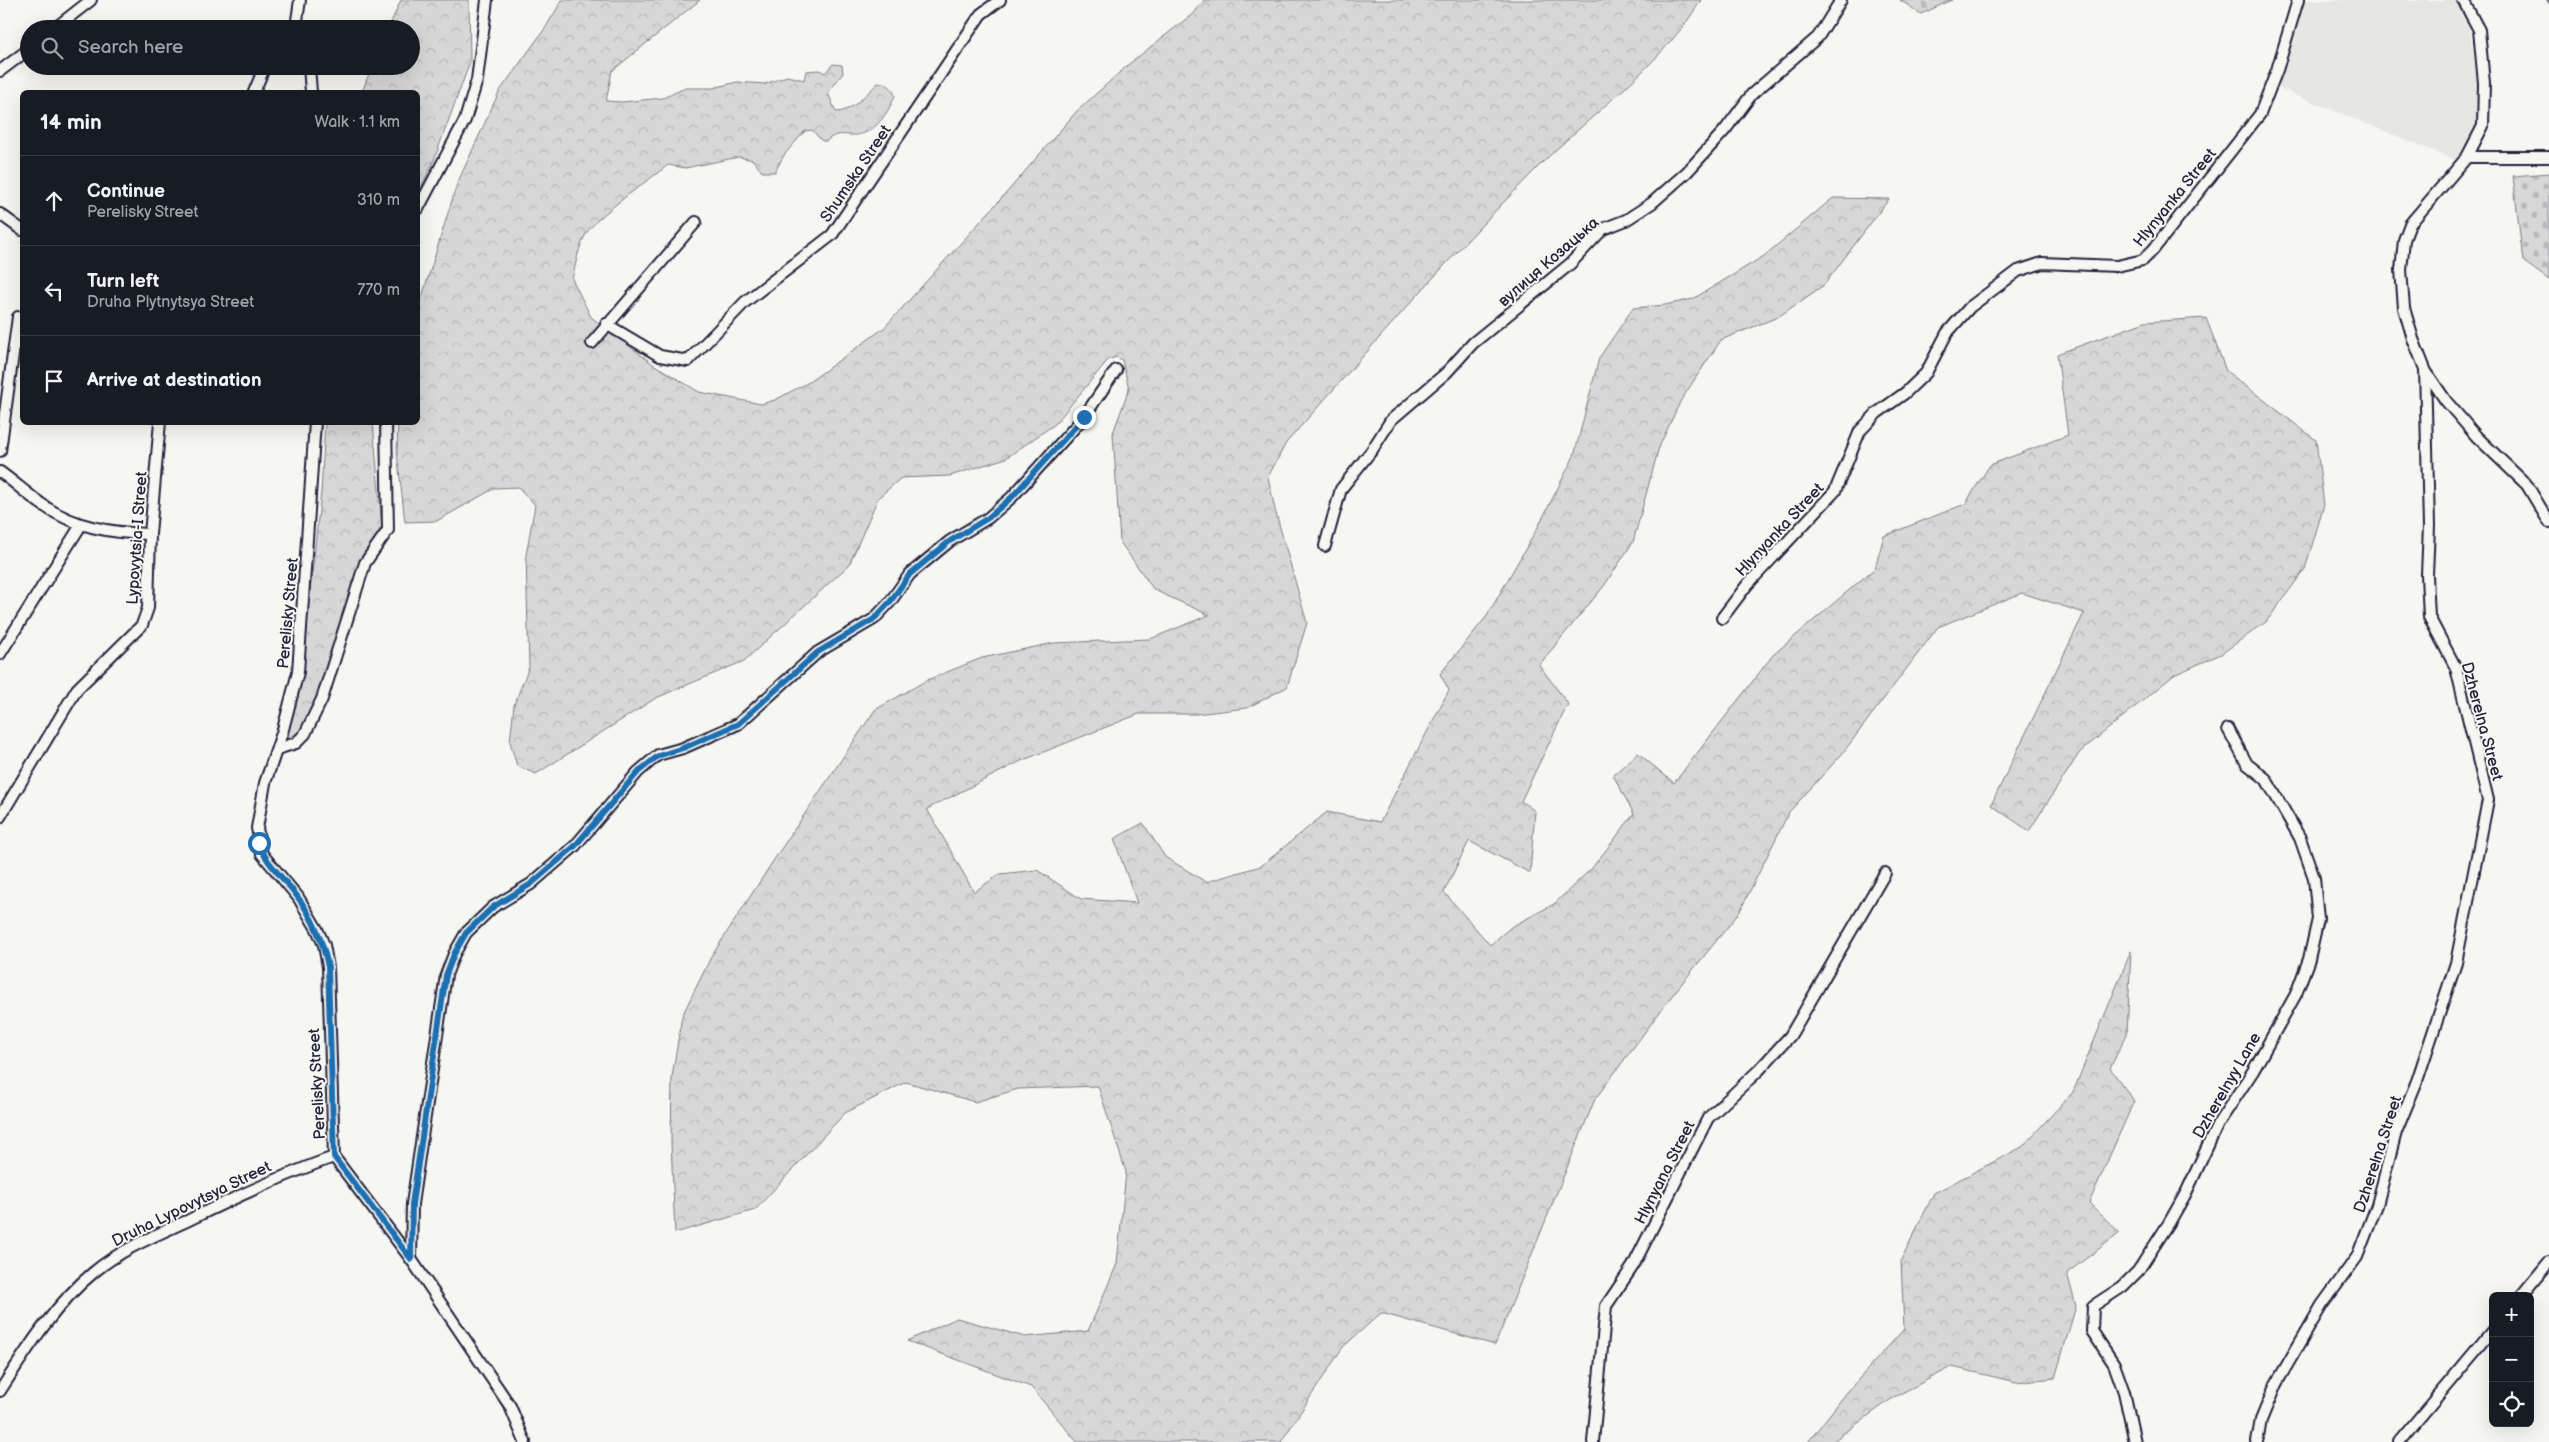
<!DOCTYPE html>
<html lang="en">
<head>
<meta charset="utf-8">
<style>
	:root { --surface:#171b24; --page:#242831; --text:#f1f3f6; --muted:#9ea1a6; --line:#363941 }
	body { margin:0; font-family:"Balsamiq Sans",sans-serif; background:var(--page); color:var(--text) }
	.controls { position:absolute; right:15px; bottom:15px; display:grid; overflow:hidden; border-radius:8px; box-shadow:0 5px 20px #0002 }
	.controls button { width:45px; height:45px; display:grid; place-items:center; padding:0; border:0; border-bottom:1px solid var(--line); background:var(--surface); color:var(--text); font:25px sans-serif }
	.stop { position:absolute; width:15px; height:15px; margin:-11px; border:4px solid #1f6fb2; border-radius:50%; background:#fff }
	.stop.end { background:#1f6fb2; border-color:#fff; box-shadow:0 1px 5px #0008 }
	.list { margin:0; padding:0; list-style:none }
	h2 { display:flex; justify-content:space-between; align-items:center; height:65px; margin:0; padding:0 20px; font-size:21px }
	h2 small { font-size:16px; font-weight:400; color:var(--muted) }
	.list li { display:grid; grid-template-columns:32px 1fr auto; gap:15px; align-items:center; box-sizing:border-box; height:90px; padding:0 20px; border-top:1px solid var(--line) }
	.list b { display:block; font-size:19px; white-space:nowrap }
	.list p { margin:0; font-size:16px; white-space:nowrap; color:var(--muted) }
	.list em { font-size:16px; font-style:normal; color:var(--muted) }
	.icon { flex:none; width:28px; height:28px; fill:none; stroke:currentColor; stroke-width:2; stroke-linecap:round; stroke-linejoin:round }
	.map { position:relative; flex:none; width:2549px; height:1442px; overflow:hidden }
	.search { position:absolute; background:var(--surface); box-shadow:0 5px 20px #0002; left:20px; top:20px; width:400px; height:55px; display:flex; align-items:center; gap:12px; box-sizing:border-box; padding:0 18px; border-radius:28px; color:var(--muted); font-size:19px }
	.panel { position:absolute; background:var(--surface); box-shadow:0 5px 20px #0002; left:20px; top:90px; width:400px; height:335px; border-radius:8px }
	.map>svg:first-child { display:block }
	.built { fill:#e6e6e4 }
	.forest { fill:url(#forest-crowns); stroke:#7c7c89 }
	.cemetery { fill:url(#cemetery-stones); stroke:#7c7c89 }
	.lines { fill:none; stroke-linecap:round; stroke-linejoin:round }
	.stream { stroke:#757583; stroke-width:3 }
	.minor-casing { stroke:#22223b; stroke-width:14 }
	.minor { stroke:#f6f6f2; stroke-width:10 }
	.route { stroke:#1f6fb2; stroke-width:6 }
	.labels { text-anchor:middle; stroke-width:4; stroke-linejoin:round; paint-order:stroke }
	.street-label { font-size:16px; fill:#22223b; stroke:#f6f6f2 }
</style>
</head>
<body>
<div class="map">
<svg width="2549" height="1442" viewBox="0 0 2549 1442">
	<defs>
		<pattern id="forest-crowns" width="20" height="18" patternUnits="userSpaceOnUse" patternTransform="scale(1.25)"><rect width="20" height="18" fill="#d7d7d7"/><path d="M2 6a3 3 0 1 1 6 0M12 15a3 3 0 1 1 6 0" fill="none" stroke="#b8b8b9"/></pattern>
		<pattern id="cemetery-stones" width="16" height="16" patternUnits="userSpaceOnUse" patternTransform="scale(1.25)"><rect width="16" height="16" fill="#d7d7d7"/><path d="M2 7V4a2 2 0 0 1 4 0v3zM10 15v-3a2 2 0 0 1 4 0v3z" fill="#b8b8b9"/></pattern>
	</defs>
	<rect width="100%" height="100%" fill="#f6f6f2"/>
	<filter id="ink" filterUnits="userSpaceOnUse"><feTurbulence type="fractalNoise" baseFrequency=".02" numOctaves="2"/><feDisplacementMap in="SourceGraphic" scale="10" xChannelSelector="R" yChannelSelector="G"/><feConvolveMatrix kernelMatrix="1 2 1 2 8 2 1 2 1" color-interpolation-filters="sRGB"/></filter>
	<g filter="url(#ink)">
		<!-- built -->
		<path class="built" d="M2305 0H2461L2466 6 2483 116 2456 160 2278 88Z"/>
		<!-- forest -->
		<g class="forest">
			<path d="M401 0H469L470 62 434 160 418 194V92H362L372 66H411V29H388Z"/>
			<path d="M562 0H700L612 71 606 101 622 102 663 98 685 88H713L737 82 765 84 787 76 804 80 806 71 819 70 825 73 833 64 842 65 843 73 828 93 836 112C852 112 867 93 878 83 888 83 892 87 895 96 888 112 877 132 857 135 845 136 836 131 827 141H822L812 130 805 131 784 155 775 172H762L753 160 739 157 685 168 668 165C649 180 596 216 586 234 578 248 576 264 572 279L591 317 653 364 699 392 761 404 775 400 809 382 884 328 1008 191 1076 112 1129 64 1195 12 1204 0H1701C1663 65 1587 117 1534 171 1448 258 1368 351 1286 443L1268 477 1275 510 1307 623 1287 687 1247 708 1196 714H1139L1021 761 927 809 974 892 1000 874 1037 870 1081 899 1137 903 1114 839 1143 823 1165 857 1206 882 1261 866 1327 812 1380 822 1449 690 1440 674 1487 616 1538 527 1574 456 1599 358 1633 308 1665 305 1693 299 1764 256 1833 198 1889 199 1824 285 1778 317 1721 340 1681 400 1659 447 1633 542 1604 586 1539 665 1568 704 1521 801 1535 811 1530 873 1469 841 1444 892 1490 945 1511 927 1554 904 1592 868 1634 814 1613 775 1638 753 1674 783 1773 655 1875 568 1884 536 1965 504 1990 465 2068 435 2057 354 2145 322 2206 318 2226 371 2316 440 2324 505 2305 569 2266 622 2221 654 2174 675 2080 752 2029 831 1991 805 2084 613 2022 593 1938 627 1842 754 1789 812 1739 913 1674 993 1595 1099 1495 1345 1381 1313 1343 1347 1281 1442H1077L1031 1387 907 1341 957 1318 1025 1337 1088 1331 1117 1264 1126 1172 1098 1086 1018 1089 975 1102 906 1082 845 1113 755 1210 675 1233 671 1142 672 1077 682 1016 711 957 779 852 875 710 927 680 982 658 1054 643 1150 639 1209 615 1154 590 1120 542 1113 433 1129 389 1122 360 1116 357 1108 360 1055 424 1006 458 950 476 901 478 878 498 849 565 744 661 656 698 536 774 517 766 510 742 514 705 529 667 526 555 535 505 518 487 495 488 437 521 405 522 397 452 398 423 418 422V310L457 184 499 92 546 27Z"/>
			<path d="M325 423H373L382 526 359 565 305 731 292 742 286 731 303 656 321 492Z"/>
			<path d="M2131 951 2127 1034 2110 1068 2134 1101 2089 1203 2120 1233 2067 1273 2076 1306 2055 1378 2016 1382 1952 1367 1894 1397 1832 1442H1808L1848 1391 1904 1329 1901 1260 1934 1193 2022 1147 2073 1092Z"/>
		</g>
		<!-- cemetery -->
		<g class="cemetery">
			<path d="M1900 0H1952L1921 14Z"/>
			<path d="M2549 173V280L2523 261 2513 176Z"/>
		</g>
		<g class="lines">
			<!-- stream -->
			<path class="stream" d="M2548 0 2549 2"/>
			<!-- minor casing -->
			<g class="minor-casing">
				<g id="minor">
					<path d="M296 27 300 0"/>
					<path d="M54 29 91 0"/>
					<path d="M309 66 311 92"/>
					<path d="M0 71 29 49"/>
					<path d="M254 92 265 66"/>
					<path d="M2467 157H2549"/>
					<path d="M418 209 465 120 477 80 487 0"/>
					<path d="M0 214 22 230"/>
					<path d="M606 324 660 356 688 361 745 302 832 235 981 14 1000 0"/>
					<path d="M592 343 696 222"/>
					<path d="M2425 370 2446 401 2477 437 2527 485 2549 522"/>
					<path d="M315 422 298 672 282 733 265 783 257 828 262 854 298 897 317 929 324 945 328 967 334 1157 411 1259 510 1406 525 1442"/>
					<path d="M0 451 18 317"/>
					<path d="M0 472C14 482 26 493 40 503 72 527 111 533 150 534"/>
					<path d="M1325 546 1341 489 1372 450 1391 420 1446 373 1473 343 1570 264 1603 229 1626 220 1652 203 1687 172 1725 130 1752 94 1818 37 1841 0"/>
					<path d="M1722 618 1747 585 1835 491 1860 431 1877 413 1905 393 1926 373 1947 333 1970 307 2018 271 2042 263 2117 266 2143 260 2153 250 2260 114 2277 70 2298 0"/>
					<path d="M0 654 81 525"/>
					<path d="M277 749 296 743 305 734 322 699 365 563 388 530 386 422"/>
					<path d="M0 817 77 689 142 625 148 608 150 534 160 422"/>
					<path d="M411 1259 412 1204 446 975 454 954 466 933 493 907 531 884 575 846 638 772 658 755 683 748 738 724 818 652 874 619 890 602 910 574 950 541 988 518 1012 497 1084 417 1116 370"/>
					<path d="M2521 1296 2549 1262"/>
					<path d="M0 1391C27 1349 55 1304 94 1272 123 1248 157 1235 191 1219 238 1196 285 1174 334 1157"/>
					<path d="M1593 1442 1606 1306 1633 1266 1708 1118 1759 1070 1790 1036 1885 873"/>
					<path d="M2135 1442 2124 1392 2114 1364 2092 1331 2093 1306 2122 1287 2138 1271 2169 1223 2186 1193 2218 1124 2253 1071 2296 994 2309 959 2318 919 2314 878 2300 838 2266 779 2247 764 2228 729"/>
					<path d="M2257 1442 2261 1420 2276 1384 2322 1305 2357 1257 2377 1205 2396 1132 2417 1081 2456 963 2488 800 2456 668 2429 617 2427 575 2429 526 2425 369 2413 339 2404 308 2401 270 2404 240 2410 224 2467 157 2483 126 2484 83 2479 30 2463 0"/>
					<path d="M2399 1442 2493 1330"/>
				</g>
			</g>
			<!-- minor -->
			<use href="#minor" class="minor"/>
		</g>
	</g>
	<g class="lines" filter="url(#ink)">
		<!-- route -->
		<path class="route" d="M259 843C265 863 285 879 297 896 313 918 323 941 328 967L334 1157 411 1259 412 1204 446 975 454 954 466 933 493 907 531 884 575 846 638 772 658 756 683 748 738 724 818 652 874 619 890 602 910 574 950 541 988 518 1012 497 1084 417"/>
	</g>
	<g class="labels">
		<!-- street labels -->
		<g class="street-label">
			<text transform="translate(855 173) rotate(-56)" y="6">Shumska Street</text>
			<text transform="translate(2174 197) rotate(-51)" y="6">Hlynyanka Street</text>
			<text transform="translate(1548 261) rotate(-41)" y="6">вулиця Козацька</text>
			<text transform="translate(1779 529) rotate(-47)" y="6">Hlynyanka Street</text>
			<text transform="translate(136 538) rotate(-86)" y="6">Lypovytsia-I Street</text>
			<text transform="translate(287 613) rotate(-85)" y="6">Perelisky Street</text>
			<text transform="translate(2483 721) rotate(75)" y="6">Dzherelna Street</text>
			<text transform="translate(316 1084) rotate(-93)" y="6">Perelisky Street</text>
			<text transform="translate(2226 1085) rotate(-60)" y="6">Dzherelnyy Lane</text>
			<text transform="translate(2377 1154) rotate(-72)" y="6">Dzherelna Street</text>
			<text transform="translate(1664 1172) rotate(-63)" y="6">Hlynyana Street</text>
			<text transform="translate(191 1203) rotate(-26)" y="6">Druha Lypovytsya Street</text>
		</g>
	</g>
</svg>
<div class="controls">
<button>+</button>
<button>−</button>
<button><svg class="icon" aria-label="locate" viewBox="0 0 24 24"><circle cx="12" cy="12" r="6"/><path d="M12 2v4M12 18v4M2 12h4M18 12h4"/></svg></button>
</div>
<div class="stop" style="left:259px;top:843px"></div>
<div class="stop end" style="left:1084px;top:417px"></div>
<div class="search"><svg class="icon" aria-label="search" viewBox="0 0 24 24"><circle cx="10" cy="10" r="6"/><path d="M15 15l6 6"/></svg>Search here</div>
<section class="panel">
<h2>14 min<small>Walk · 1.1 km</small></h2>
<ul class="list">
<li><svg class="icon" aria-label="ahead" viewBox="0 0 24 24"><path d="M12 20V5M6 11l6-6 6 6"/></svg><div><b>Continue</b><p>Perelisky Street</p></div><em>310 m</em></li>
<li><svg class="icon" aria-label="left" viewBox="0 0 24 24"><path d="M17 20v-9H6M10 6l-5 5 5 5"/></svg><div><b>Turn left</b><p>Druha Plytnytsya Street</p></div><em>770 m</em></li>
<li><svg class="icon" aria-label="arrive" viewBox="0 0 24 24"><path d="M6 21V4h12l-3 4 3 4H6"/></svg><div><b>Arrive at destination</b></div></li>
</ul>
</section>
</div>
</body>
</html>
